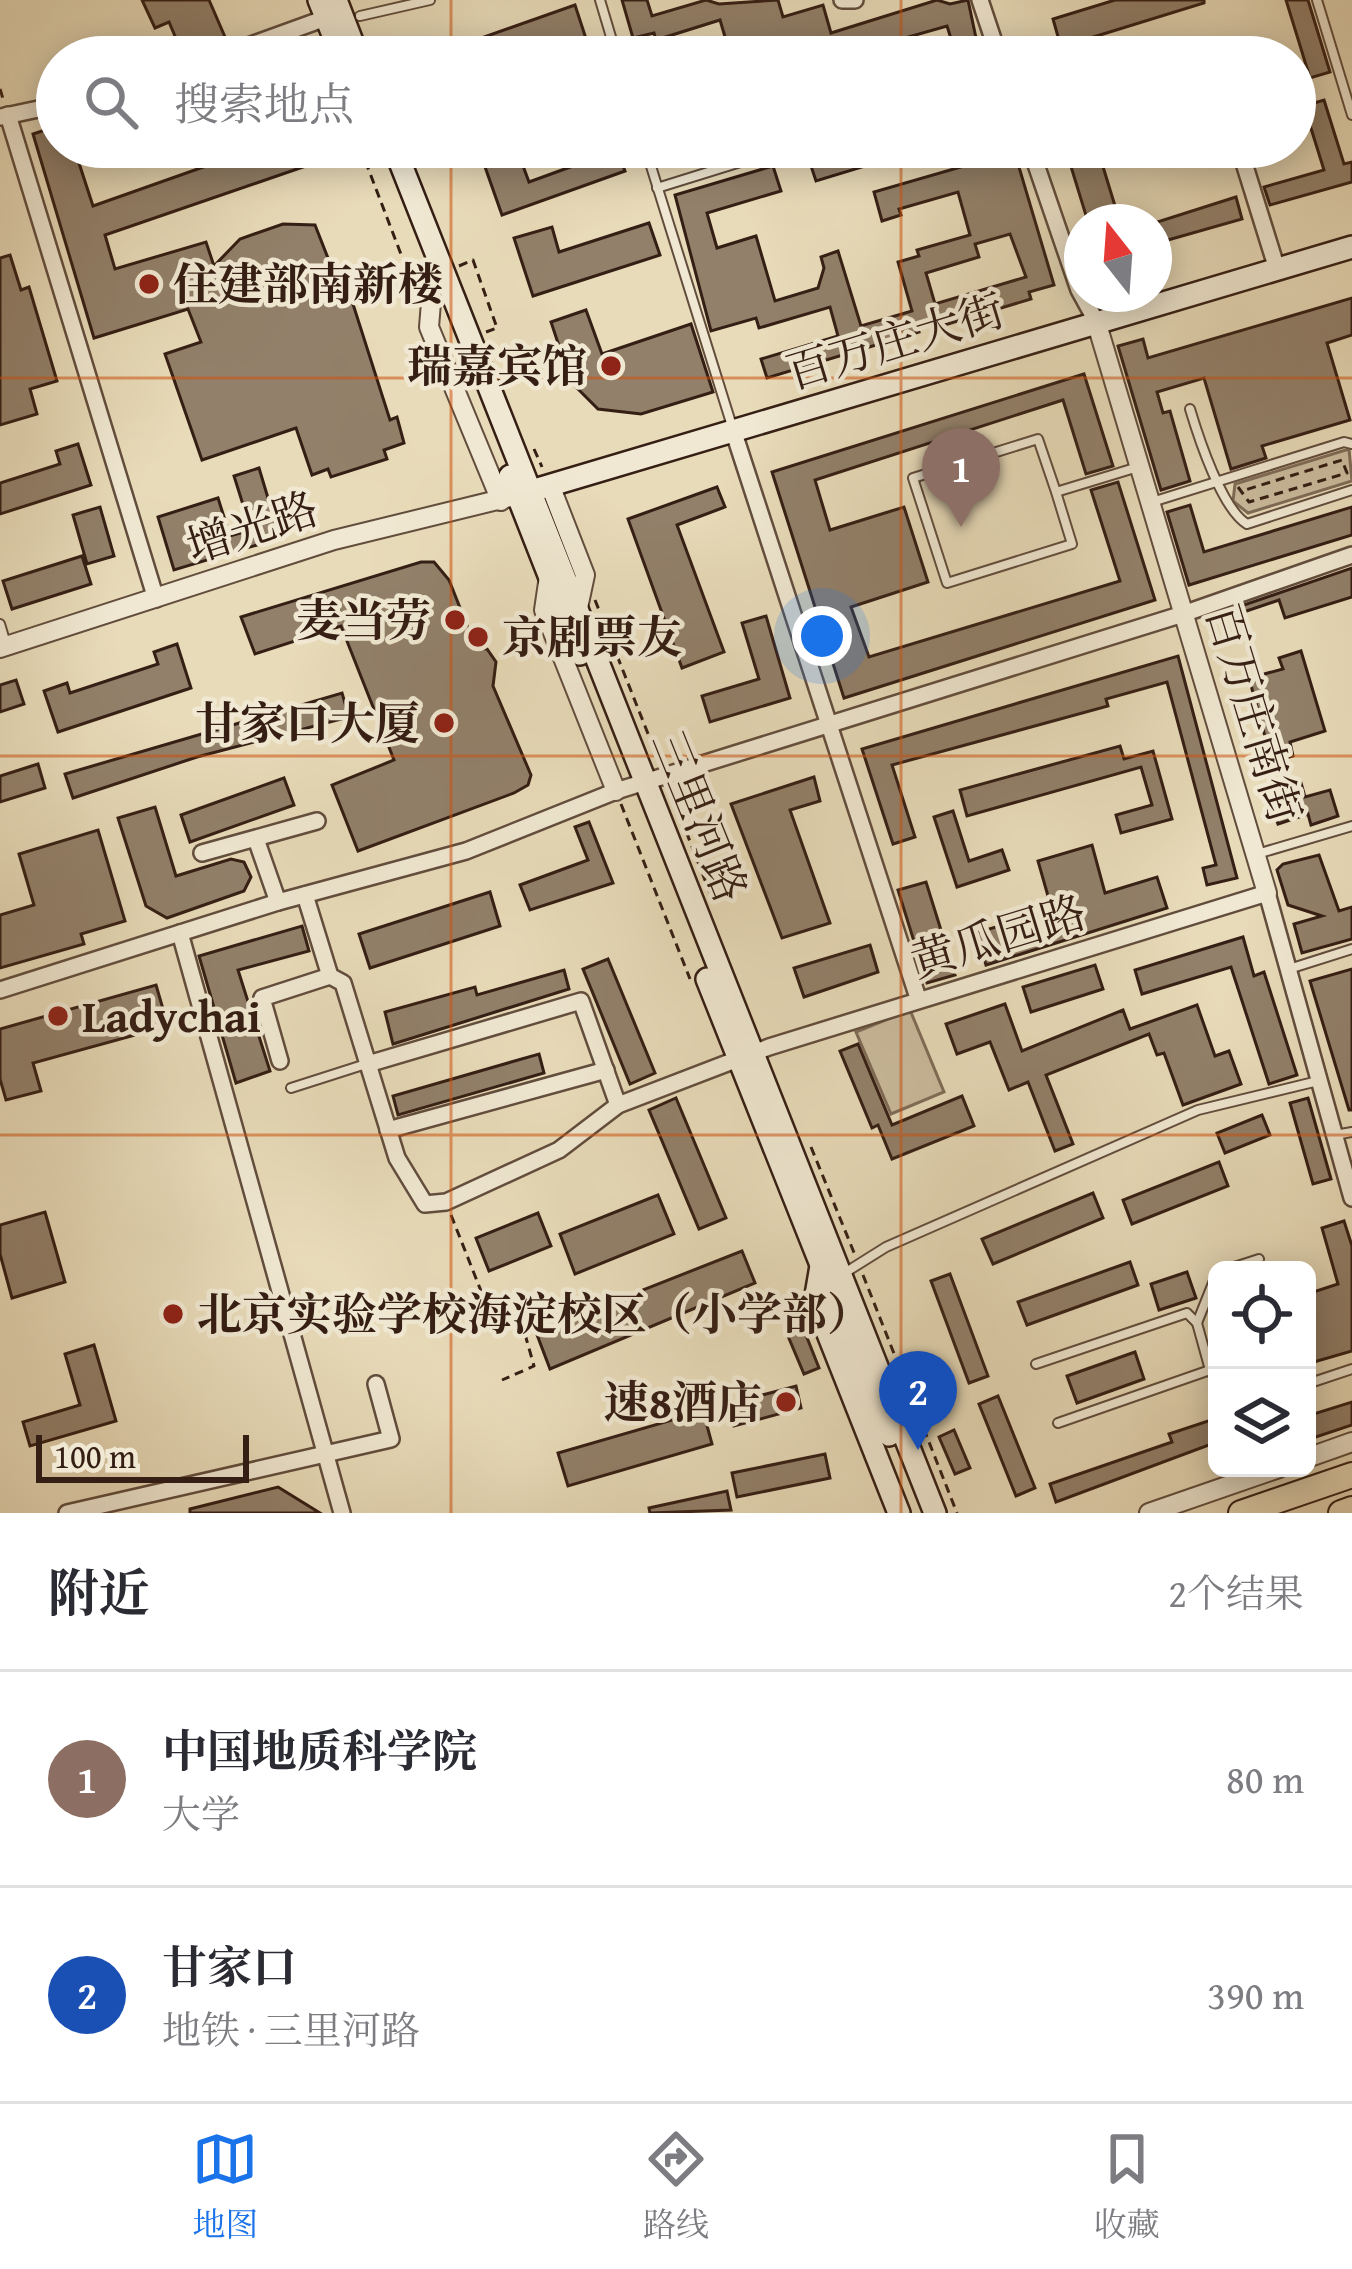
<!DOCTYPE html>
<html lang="zh">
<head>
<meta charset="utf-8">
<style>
	:root { --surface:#fff; --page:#f7f7f7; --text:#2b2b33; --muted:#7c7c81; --line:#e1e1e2; --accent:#1a73e8 }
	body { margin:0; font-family:"Gentium Book Plus","Noto Serif SC",serif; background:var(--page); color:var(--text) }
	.controls { position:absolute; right:36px; bottom:36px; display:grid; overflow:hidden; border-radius:18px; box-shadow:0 6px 30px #0003 }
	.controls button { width:108px; height:108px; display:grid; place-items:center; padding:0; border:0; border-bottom:3px solid var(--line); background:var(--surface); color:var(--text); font:60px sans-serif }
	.compass { position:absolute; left:1064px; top:204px; width:108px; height:108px; border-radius:50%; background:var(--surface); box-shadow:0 6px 30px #0003; rotate:343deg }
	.scale { position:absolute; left:36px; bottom:30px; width:213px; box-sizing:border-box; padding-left:12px; border:6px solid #351e14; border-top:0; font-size:33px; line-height:42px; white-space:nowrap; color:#351e14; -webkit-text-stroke:9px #f0e8d2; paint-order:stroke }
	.you { position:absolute; left:822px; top:636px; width:42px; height:42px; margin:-30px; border:9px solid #fff; border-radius:50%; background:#1a73e8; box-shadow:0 0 0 18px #1a73e833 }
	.badge { display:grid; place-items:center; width:78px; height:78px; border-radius:50%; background:var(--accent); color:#fff; font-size:39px; font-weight:700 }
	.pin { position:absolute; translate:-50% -99px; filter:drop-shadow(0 3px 6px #0008) }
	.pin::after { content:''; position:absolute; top:63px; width:42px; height:36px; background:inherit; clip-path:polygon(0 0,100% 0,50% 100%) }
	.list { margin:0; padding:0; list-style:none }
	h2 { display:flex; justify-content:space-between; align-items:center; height:156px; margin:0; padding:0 48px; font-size:51px }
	h2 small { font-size:39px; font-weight:400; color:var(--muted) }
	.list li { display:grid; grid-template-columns:78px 1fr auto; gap:36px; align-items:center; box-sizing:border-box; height:216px; padding:0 48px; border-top:3px solid var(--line) }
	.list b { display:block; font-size:45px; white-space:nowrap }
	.list p { margin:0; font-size:39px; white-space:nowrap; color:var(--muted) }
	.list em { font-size:39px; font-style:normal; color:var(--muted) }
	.icon { flex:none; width:66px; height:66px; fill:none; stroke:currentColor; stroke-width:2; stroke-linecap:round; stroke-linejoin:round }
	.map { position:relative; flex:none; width:1352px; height:1513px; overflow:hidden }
	.search { position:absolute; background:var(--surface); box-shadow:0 6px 30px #0003; left:36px; right:36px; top:36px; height:132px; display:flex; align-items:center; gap:30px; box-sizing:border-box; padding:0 42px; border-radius:66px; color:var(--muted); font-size:45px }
	.sheet { height:588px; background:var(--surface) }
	nav { display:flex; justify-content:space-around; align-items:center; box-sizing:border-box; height:168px; border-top:3px solid var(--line); background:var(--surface); font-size:33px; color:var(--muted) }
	nav a { display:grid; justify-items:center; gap:6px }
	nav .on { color:var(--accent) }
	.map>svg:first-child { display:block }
	.green { fill:#cabb9d; stroke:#806c58; stroke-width:3 }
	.building { fill:#92806a; stroke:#351e14; stroke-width:3; fill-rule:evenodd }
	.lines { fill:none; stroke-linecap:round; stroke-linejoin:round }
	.service-casing { stroke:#624d3d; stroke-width:12 }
	.minor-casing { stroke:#624d3d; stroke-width:20 }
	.tertiary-casing { stroke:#624d3d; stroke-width:22 }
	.secondary-casing { stroke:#351e14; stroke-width:26 }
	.trunk-casing { stroke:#351e14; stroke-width:28 }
	.path { stroke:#351e14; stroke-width:3; stroke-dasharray:9 6; stroke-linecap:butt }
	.service { stroke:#f0e8d2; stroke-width:8 }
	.minor { stroke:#f0e8d2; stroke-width:15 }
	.tertiary { stroke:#f0e8d2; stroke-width:18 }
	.secondary { stroke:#f0e8d2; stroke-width:21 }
	.trunk { stroke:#e8dbb9; stroke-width:24 }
	.grid { fill:none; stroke:#cd500d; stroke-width:3; stroke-opacity:0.55 }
	.poi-dot { fill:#8f2418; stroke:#f0e8d2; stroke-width:4.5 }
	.labels { text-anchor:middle; stroke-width:9; stroke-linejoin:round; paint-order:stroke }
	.poi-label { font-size:45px; font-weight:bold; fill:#351e14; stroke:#f0e8d2; text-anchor:start }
	.street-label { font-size:45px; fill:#351e14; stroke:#f0e8d2 }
</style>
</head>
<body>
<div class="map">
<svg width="1352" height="1513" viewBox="0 0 1352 1513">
	<rect width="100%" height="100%" fill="#e8dbb9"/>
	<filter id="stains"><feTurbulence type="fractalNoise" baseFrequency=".00167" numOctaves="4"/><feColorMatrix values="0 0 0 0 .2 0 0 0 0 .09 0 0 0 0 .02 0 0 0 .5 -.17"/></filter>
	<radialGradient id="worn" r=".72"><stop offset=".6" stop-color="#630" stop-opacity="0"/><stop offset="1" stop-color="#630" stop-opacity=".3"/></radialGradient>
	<!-- green -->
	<g class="green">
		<path d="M1349 449 1352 481 1248 513 1233 501 1235 484Z"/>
		<path d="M910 1010 944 1092 891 1114 856 1032Z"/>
	</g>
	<!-- building -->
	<g class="building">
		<path d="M142 0H209L225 37 183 55 169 22 155 28Z"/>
		<path d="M622 0H647L652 16 706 0 719 4 778 0 783 17 823 5 831 33 937 0 950 4 968 0 980 57H933L954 48 947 26 838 57H814L808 39 756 57H731L720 20 656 40 654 33 633 38Z"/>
		<path d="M1115 0H1204V3L1061 47 1053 19Z"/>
		<path d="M1286 0H1308L1330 72 1310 78Z"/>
		<path d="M575 5 592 57H433V55Z"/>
		<path d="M1324 100 1344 164 1352 162V182L1270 205 1264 187 1324 170 1304 106Z"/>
		<path d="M57 126V147H109L78 160 93 206 260 147H297L303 167 105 235 115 269 206 242 214 266 240 239 283 224 315 225 337 281 345 279 390 420 397 417 404 443 384 450 387 459 331 477 328 469 312 475 296 428 202 460 165 354 201 342 188 309 94 338 33 134Z"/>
		<path d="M478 147H516L529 182 617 150 625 171 502 215Z"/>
		<path d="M829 147H918V150L816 181 807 154Z"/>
		<path d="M981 147H1013L1054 285 1029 292 1031 299 945 325 942 315 916 323 919 332 767 378 761 359 838 336 830 307 759 328 756 318 711 331 675 195 773 166 781 191 707 213 717 248 756 236 775 301 818 288 824 268 821 257 838 251 861 326 912 311 898 262 919 256 917 250 970 235 958 192 899 209 901 215 882 221 874 192 985 160ZM1010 234 1026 277 935 304 926 273 979 257 975 244Z"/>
		<path d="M1065 147H1097L1119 219 1088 222Z"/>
		<path d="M1236 197 1242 219 1154 244V223Z"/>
		<path d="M649 223 660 255 533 296 514 238 552 227 559 252Z"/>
		<path d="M10 255 21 290 29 287 57 381 30 389 37 414 0 425V258Z"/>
		<path d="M1352 298V335L1327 343 1350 420 1262 446 1266 458 1231 469 1204 378 1157 392 1163 413 1170 411 1190 481 1161 490 1118 346 1143 339 1148 358Z"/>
		<path d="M586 310 602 354 691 324 713 392 641 414 598 409 571 382 551 322Z"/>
		<path d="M1084 374 1113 466 1086 474 1063 400 815 480 830 530 904 507 928 582 851 607 869 657 1120 581 1091 490 1118 482 1155 600 844 698 772 472Z"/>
		<path d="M78 444 91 485 0 514V483L60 464 56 451Z"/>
		<path d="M259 468 280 538 174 570 158 517 218 498 230 536 251 530 234 476Z"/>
		<path d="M717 487 725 507 677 525 724 652 682 668 628 519Z"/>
		<path d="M1190 505 1204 552 1352 507V535L1189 585 1167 512Z"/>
		<path d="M100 507 114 556 87 564 73 515Z"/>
		<path d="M82 556 91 584 12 609 3 581Z"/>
		<path d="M421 562H434L449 580 476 648 487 649 496 662 493 686 531 775 528 785 514 793 358 851 332 785 394 760 341 626 255 654 241 617Z"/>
		<path d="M1352 568V597L1285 618 1279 600 1211 623 1209 617Z"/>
		<path d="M766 616 790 698 710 722 702 696 759 679 742 623Z"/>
		<path d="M177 644 191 688 58 732 44 691 67 683 70 693 158 664 154 652Z"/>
		<path d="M1301 651 1325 731 1290 742 1293 756 1272 762 1249 678 1283 669 1279 658Z"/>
		<path d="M1178 656 1237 878 1207 885 1203 868 1216 865 1167 682 1106 699 1108 706 892 765 915 837 893 844 862 749Z"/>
		<path d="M16 680 24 704 0 712V685Z"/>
		<path d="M342 693 349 717 197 757 73 798 65 774Z"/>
		<path d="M1120 746 1124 759 1153 751 1172 819 1121 833 1116 815 1152 805 1141 767 967 816 960 790Z"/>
		<path d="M38 764 45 788 0 802V776Z"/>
		<path d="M814 777 820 801 790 810 830 923 782 938 731 804Z"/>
		<path d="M284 778 294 805 190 842 181 815Z"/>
		<path d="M1301 783 1305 797 1330 790 1338 816 1311 825 1308 814 1278 824 1268 794Z"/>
		<path d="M155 807 176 876 231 859 244 862 251 877 244 891 167 918 146 906 118 818Z"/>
		<path d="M953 811 969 861 1002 850 1009 870 957 887 934 817Z"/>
		<path d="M589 822 613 883 530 910 520 885 588 860 575 827Z"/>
		<path d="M98 830 125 921 81 934 84 944 0 968V915L34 905 19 854Z"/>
		<path d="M1092 845 1105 893 1157 877 1167 908 986 965 976 933 1052 910 1038 861Z"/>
		<path d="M1319 855 1339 911 1352 907V939L1302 953 1294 924 1322 916 1288 905 1277 870 1283 864Z"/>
		<path d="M926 882 955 975 927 983 898 890Z"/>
		<path d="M490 892 500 926 370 968 359 934Z"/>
		<path d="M302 926 309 951 238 970 270 1071 236 1083 199 956Z"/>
		<path d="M1243 937 1254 976 1264 972 1297 1075 1269 1084 1231 967 1142 994 1135 970Z"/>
		<path d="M870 945 878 972 804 997 794 968Z"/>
		<path d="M608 959 655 1073 630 1084 583 969Z"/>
		<path d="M1095 965 1103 989 1031 1012 1023 987Z"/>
		<path d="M1352 969V1110H1349L1310 981Z"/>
		<path d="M564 970 569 989 393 1044 385 1012 475 987 477 995Z"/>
		<path d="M156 985 168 1026 33 1063 41 1091 6 1100 0 1079V1029Z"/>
		<path d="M1005 1004 1022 1051 1123 1010 1130 1029 1197 1005 1215 1056 1229 1051 1241 1084 1183 1105 1164 1053 1157 1055 1149 1034 1046 1075 1073 1144 1055 1151 1028 1082 1009 1090 990 1042 957 1054 946 1024Z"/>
		<path d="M858 1044 892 1125 962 1096 974 1126 892 1159 878 1125 872 1128 840 1051Z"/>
		<path d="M539 1054 544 1073 398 1115 393 1096Z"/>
		<path d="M676 1098 726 1218 699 1229 649 1110Z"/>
		<path d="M1308 1098 1331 1179 1313 1184 1290 1103Z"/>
		<path d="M1262 1115 1270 1135 1225 1153 1217 1133Z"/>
		<path d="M1219 1162 1228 1186 1132 1224 1123 1200Z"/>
		<path d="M1093 1193 1103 1218 993 1264 982 1239Z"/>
		<path d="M658 1195 674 1234 575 1274 560 1234Z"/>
		<path d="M45 1212 65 1282 12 1298 0 1254V1225Z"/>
		<path d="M538 1213 551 1246 489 1271 476 1238Z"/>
		<path d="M1344 1221 1352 1246V1351L1307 1364V1294L1338 1284 1322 1228Z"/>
		<path d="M742 1251 755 1283 550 1369 536 1332Z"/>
		<path d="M1130 1262 1138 1285 1027 1325 1018 1302Z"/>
		<path d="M1187 1272 1196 1298 1159 1310 1151 1284Z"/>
		<path d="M950 1274 988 1376 969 1383 931 1281Z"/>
		<path d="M804 1330 819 1368 804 1374 788 1336Z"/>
		<path d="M94 1345 116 1421 30 1446 23 1422 80 1405 65 1354Z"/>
		<path d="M1135 1352 1144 1379 1077 1403 1067 1376Z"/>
		<path d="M796 1386 801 1408 734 1426 729 1404Z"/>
		<path d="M998 1396 1035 1488 1016 1496 979 1404Z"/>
		<path d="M1352 1402V1425L1307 1440V1416Z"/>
		<path d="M703 1411 712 1444 568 1486 558 1453Z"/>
		<path d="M1217 1418V1442L1056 1502 1050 1484 1172 1442 1169 1434Z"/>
		<path d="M954 1430 970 1468 955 1474 939 1437Z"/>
		<path d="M825 1454 830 1478 737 1497 732 1473Z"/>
		<path d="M278 1487 320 1513H190V1509Z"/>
		<path d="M727 1491 731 1510 650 1513 649 1508Z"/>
	</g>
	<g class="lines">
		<!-- service casing -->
		<g class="service-casing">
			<g id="service">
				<path d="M600 0 617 57"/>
				<path d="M1317 0 1352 115"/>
				<path d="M360 16 430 0"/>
				<path d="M645 147 732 426"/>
				<path d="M657 188 789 147"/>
				<path d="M1190 409C1199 439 1222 509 1247 524L1352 490"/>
				<path d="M1056 492 1038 439 913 478 947 583 1072 544 1056 492 1138 467"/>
				<path d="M1152 502 1344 442 1352 444"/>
				<path d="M0 624 6 644"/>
				<path d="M1257 854 1352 826"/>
				<path d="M1289 969 1352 949"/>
				<path d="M291 1088 366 1064"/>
				<path d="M1335 1135 1352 1132"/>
				<path d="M1225 1270 1259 1259"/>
				<path d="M843 1274 886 1247 1198 1110 1318 1081"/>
				<path d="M1036 1364 1187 1313 1197 1323"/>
				<path d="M1210 1370 1197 1323 1217 1273"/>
				<path d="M1307 1384 1352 1369"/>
				<path d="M1058 1423 1210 1370 1217 1381"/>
			</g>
		</g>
		<!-- minor casing -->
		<g class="minor-casing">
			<g id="minor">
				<path d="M842 0H855"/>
				<path d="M980 0 999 57"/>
				<path d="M218 57 334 15"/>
				<path d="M8 115 156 599"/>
				<path d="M1 117 57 105"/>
				<path d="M1030 147 1079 290 1096 321"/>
				<path d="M1244 163 1277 269"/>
				<path d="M733 430 918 998"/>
				<path d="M256 839 278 902"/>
				<path d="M202 853 317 821"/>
				<path d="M305 895 330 976 343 983 397 1158 425 1204 446 1202 559 1150 618 1105 769 1047 1267 893 1352 1198"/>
				<path d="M180 933 342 1513"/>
				<path d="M0 990 278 902 466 851 616 791 1183 614 1352 555"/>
				<path d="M280 1061 262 998 330 976"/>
				<path d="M368 1064 581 1001 618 1105"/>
				<path d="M388 1130 606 1070"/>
				<path d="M67 1513 391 1439 376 1384"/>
			</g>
		</g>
		<!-- tertiary casing -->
		<g class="tertiary-casing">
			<g id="tertiary">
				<path d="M433 278 429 327 501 501"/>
				<path d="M1096 321 1267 893"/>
				<path d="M550 485 585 575 578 608"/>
				<path d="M549 576 544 610 616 791"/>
				<path d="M0 648 334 540 526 493"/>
				<path d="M1307 1458 1352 1442"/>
				<path d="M1149 1513 1279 1468"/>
			</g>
		</g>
		<!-- secondary casing -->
		<g class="secondary-casing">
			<g id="secondary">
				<path d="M319 0 342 57"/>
				<path d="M336 0 358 57"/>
				<path d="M394 147 935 1513"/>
				<path d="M510 476 580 654"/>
				<path d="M531 491 1352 247"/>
				<path d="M707 979 889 1435"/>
				<path d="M821 1266 815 1301 899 1513"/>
			</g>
		</g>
		<!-- trunk casing -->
		<g class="trunk-casing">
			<g id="trunk">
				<path d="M1241 1513 1352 1475"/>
				<path d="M1341 1513 1352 1509"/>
			</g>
		</g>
		<!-- path -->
		<g class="path">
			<path d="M0 89 4 102"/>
			<path d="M360 147 415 291"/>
			<path d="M459 266 473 260 497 328 486 332"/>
			<path d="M534 449 542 467"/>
			<path d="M1238 487 1249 502 1347 473 1342 460 1245 490"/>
			<path d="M595 600 660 764"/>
			<path d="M670 790 710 893"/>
			<path d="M621 804 690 979"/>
			<path d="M811 1147 855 1255"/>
			<path d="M451 1215 481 1291 517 1306 534 1366 502 1380"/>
			<path d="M863 1275 957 1513"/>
		</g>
		<!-- service -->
		<use href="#service" class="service"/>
		<!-- minor -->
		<use href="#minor" class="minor"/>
		<!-- tertiary -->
		<use href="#tertiary" class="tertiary"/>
		<!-- secondary -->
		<use href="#secondary" class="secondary"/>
		<!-- trunk -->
		<use href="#trunk" class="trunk"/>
	</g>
	<!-- grid -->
	<path class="grid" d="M451 0V57M901 0V57M451 147V1513M901 147V1513M0 378H1352M0 756H1352M0 1135H1352"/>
	<!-- markers -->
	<g class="poi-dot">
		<circle cx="149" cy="284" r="12"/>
		<circle cx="611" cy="366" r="12"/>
		<circle cx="455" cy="620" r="12"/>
		<circle cx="478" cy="637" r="12"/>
		<circle cx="444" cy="723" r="12"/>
		<circle cx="58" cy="1016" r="12"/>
		<circle cx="173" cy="1314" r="12"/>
		<circle cx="786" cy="1402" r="12"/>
	</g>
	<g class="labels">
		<!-- poi labels -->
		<g class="poi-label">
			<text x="173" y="300">住建部南新楼</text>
			<text x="587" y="382" text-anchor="end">瑞嘉宾馆</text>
			<text x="431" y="636" text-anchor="end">麦当劳</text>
			<text x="502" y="653">京剧票友</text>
			<text x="420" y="739" text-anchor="end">甘家口大厦</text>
			<text x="82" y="1032">Ladychai</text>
			<text x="197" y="1330">北京实验学校海淀校区（小学部）</text>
			<text x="762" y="1418" text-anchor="end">速8酒店</text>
		</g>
		<!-- street labels -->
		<g class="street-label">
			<text transform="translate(895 341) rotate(-17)" y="16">百万庄大街</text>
			<text transform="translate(252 527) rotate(-18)" y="16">增光路</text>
			<text transform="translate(1254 713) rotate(73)" y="16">百万庄南街</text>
			<text transform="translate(700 816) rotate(68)" y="16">三里河路</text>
			<text transform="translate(998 936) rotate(-17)" y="16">黄瓜园路</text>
		</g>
	</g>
	<rect width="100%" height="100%" filter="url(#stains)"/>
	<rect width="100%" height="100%" fill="url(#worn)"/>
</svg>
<div class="controls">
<button><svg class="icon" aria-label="locate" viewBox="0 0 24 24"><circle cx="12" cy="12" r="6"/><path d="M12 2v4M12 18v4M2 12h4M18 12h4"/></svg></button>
<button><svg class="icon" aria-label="layers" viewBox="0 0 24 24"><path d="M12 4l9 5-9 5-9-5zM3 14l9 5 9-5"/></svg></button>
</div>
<svg class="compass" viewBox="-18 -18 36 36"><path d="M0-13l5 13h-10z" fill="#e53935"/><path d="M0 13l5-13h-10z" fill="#7c7c81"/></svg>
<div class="scale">100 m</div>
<div class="you"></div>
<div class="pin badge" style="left:961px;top:527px;background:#8d6e63">1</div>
<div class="pin badge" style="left:918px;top:1450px;background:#1a4fb4">2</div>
<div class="search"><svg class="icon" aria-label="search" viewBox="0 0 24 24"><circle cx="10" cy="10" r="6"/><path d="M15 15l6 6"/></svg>搜索地点</div>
</div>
<section class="sheet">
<h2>附近<small>2个结果</small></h2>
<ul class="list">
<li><span class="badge" style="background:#8d6e63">1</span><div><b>中国地质科学院</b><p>大学</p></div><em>80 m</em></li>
<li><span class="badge" style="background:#1a4fb4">2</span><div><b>甘家口</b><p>地铁 · 三里河路</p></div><em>390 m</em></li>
</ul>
</section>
<nav>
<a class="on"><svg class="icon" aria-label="map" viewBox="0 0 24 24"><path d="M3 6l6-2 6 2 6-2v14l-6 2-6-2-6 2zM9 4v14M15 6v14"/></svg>地图</a>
<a><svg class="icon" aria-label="directions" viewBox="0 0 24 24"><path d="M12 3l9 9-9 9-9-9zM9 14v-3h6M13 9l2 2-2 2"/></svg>路线</a>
<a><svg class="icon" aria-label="saved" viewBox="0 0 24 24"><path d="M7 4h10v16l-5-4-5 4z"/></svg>收藏</a>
</nav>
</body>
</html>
